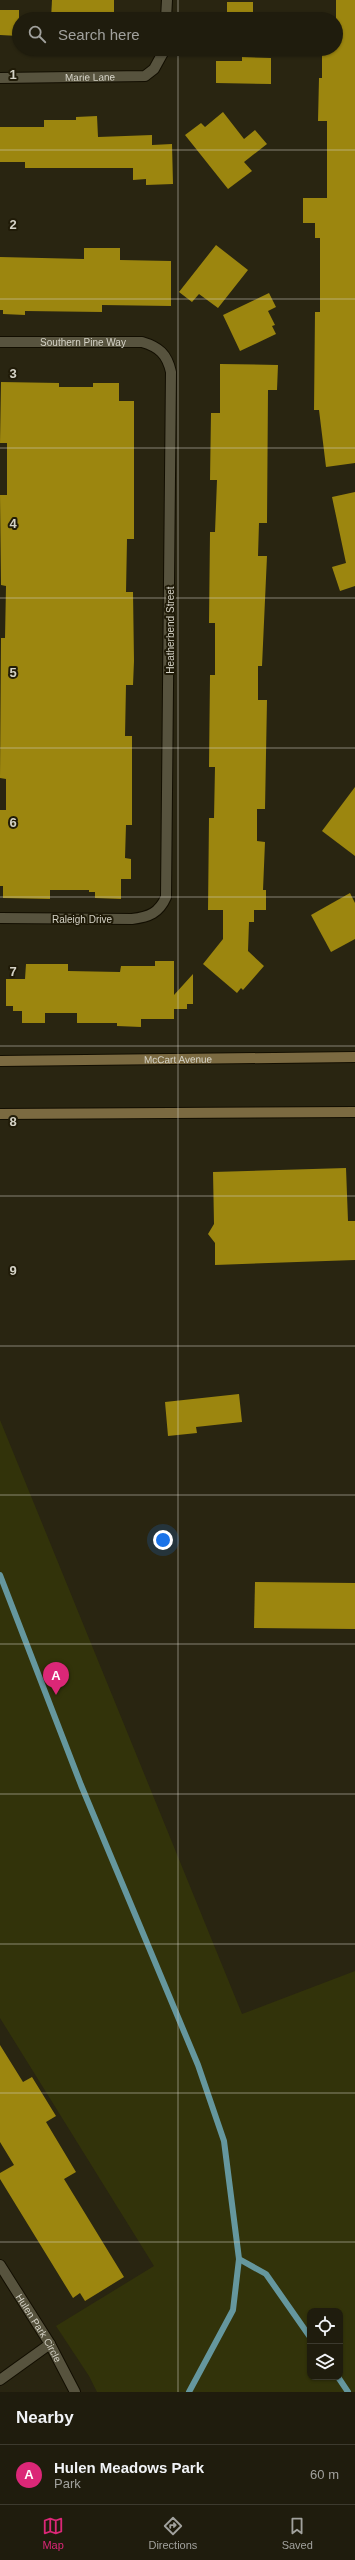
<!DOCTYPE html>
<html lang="en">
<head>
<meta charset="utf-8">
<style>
	:root { --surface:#1f1c0d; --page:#272516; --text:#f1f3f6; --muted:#a1a19d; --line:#3c3a2e; --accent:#db2777 }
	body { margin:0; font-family:Arial,sans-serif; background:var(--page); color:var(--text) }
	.controls { position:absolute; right:12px; bottom:12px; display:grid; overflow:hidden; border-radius:8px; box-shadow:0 1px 3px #0004 }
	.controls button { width:36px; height:36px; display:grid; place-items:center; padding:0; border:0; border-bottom:1px solid var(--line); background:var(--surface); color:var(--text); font:20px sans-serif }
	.you { position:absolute; left:163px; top:1540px; width:14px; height:14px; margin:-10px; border:3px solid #fff; border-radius:50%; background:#1a73e8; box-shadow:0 0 0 6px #1a73e833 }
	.badge { display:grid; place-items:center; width:26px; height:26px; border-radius:50%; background:var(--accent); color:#fff; font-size:13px; font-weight:700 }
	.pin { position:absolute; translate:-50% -33px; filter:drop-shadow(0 1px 2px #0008) }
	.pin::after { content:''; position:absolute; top:21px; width:14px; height:12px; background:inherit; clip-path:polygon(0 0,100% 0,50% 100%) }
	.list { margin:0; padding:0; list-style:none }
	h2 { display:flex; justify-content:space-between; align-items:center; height:52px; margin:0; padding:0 16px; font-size:17px }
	h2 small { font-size:13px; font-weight:400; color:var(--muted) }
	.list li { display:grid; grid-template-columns:26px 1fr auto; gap:12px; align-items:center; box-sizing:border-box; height:60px; padding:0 16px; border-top:1px solid var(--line) }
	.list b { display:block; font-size:15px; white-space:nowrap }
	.list p { margin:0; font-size:13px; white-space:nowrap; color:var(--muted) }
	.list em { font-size:13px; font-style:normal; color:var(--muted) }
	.icon { flex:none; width:22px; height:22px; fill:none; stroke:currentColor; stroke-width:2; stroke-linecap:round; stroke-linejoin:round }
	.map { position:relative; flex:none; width:355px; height:2392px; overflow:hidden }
	.search { position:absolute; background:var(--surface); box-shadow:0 1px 3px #0004; left:12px; right:12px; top:12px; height:44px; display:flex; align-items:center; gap:10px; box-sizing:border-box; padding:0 14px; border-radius:22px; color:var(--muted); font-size:15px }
	.sheet { height:112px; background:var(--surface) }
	nav { display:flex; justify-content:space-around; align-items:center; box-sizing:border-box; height:56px; border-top:1px solid var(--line); background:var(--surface); font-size:11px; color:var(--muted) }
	nav a { display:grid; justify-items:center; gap:2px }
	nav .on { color:var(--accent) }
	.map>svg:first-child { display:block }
	.green { fill:#32330a; fill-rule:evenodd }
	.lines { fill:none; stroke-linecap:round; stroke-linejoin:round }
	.stream { stroke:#65979e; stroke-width:6 }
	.building { fill:#9c860f }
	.minor-casing { stroke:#120e00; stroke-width:12 }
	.secondary-casing { stroke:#120e00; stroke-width:12 }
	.minor { stroke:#57533e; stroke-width:10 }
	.secondary { stroke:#7b6a41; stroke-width:10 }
	.grid { fill:none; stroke:#d4d2c6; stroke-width:1; stroke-opacity:0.55 }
	.labels { text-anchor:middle; stroke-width:4; stroke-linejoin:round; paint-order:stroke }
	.street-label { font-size:10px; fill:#d4d2c6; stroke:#201b08 }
	.grid-label { font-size:13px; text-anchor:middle; font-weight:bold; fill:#d4d2c6; stroke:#201b08; stroke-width:4; stroke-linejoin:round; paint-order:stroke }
</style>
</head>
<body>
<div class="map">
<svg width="355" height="2392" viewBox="0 0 355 2392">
	<rect width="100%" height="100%" fill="#292511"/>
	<!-- green -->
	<path class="green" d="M0 1420 242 2014 355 1971V2392H97L89 2376 56 2326 154 2266 0 2018ZM310 2311H340V2377H310Z"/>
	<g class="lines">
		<!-- stream -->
		<g class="stream">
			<path d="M0 1575 81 1785 198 2065 224 2141 239 2259 266 2274 310 2337"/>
			<path d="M338 2377 348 2392"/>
			<path d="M189 2392 233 2310 239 2259"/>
		</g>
	</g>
	<!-- building -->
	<g class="building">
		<path d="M52 0H114V19H51Z"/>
		<path d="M336 0H355V463L326 467 319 410H314L315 312H320V238H315V223H303V198H327V121H318L319 78H322V49H336Z"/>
		<rect x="227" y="2" width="26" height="17"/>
		<path d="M0 10H19V36L0 35Z"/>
		<path d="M242 57 271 58V84L216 83V61H242Z"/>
		<path d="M223 112 244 139 255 130 267 144 244 162 252 171 228 189 185 135 201 123 205 127Z"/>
		<path d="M97 116 98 137 152 135V145L172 144 173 184 146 185V179L133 180V168H25V162H0V127H44V120H76V117Z"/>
		<path d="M216 245 248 270 218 308 199 294 192 302 179 292Z"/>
		<path d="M84 248H120V260L171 261V306L102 305V312L25 311V315L3 314V310H0V257L84 259Z"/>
		<path d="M269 293 276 307 268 311 275 325 272 326 276 334 240 351 223 315Z"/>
		<path d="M220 364 278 365 277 390H268L267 523H259L258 556H267L262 666H258V700H267L265 809H257V841L265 842 263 890H266V910H254V922H249L248 951 264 966 243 990 241 988 237 993 203 964 223 939V910H208L209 818H214L215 767H209L210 675H215V623H209L210 532H215L217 480H210L211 413H220Z"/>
		<path d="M1 382 59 383V387H93V383H119V401H134V539H127L126 592H133L134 661 133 685H126L125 736H132V825H126L125 858 131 859V879H121V899L95 898V892H89V890H50V899L3 898V886H0V810H6V779L0 778 1 638H5L6 586 1 585 0 495H7V443H0Z"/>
		<path d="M355 492V586L340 591 332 567 346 563 332 497Z"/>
		<path d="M355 787V856L322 831Z"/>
		<path d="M350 893 355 903V939L331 952 311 915Z"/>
		<path d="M155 961H174V995L193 974V1004H187V1009H174V1019H141V1027L117 1026V1023H77V1013H45V1023H22V1011H13V1006H6V979H25L26 964H68V971L120 972 121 966H155Z"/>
		<path d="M346 1168 348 1221H355V1260L215 1265V1243L208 1234 214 1224 213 1172Z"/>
		<path d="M239 1394 242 1422 196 1427 197 1433 168 1436 165 1402Z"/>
		<path d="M255 1582 355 1583V1629L254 1628Z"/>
		<path d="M0 2045 23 2082 32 2077 56 2116 46 2122 76 2172 64 2179 124 2277 85 2301 80 2293 73 2298 0 2179V2173L14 2165 0 2142Z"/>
	</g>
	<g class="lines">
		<!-- minor casing -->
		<g class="minor-casing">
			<g id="minor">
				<path d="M166 19 167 0"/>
				<path id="s1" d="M0 78 145 76 154 69 165 49"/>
				<path id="s2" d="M0 342H142C159 347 167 354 171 372L166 897C159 913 149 917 132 919L0 918"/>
				<path id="s3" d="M0 2265 50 2344 75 2392"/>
				<path d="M0 2380 50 2344"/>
			</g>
		</g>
		<!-- secondary casing -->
		<g class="secondary-casing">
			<g id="secondary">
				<path id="s4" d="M0 1061 355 1057"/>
				<path d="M0 1114 355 1112"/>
			</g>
		</g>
		<!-- minor -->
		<use href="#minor" class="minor"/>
		<!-- secondary -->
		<use href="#secondary" class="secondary"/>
	</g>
	<!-- grid -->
	<path class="grid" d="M178 0V19M178 49V2392M0 150H355M0 299H355M0 448H355M0 598H355M0 748H355M0 897H355M0 1046H355M0 1196H355M0 1346H355M0 1495H355M0 1644H355M0 1794H355M0 1944H355M0 2093H355M0 2242H355"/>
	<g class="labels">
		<!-- street labels -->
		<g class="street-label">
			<text dy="4" stroke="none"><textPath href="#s1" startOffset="90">Marie Lane</textPath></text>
			<text dy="4" stroke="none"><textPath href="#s2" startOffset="83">Southern Pine Way</textPath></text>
			<text transform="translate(170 630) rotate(-90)" y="4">Heatherbend Street</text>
			<text x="82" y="923">Raleigh Drive</text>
			<text dy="4" stroke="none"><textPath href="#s4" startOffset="178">McCart Avenue</textPath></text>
			<text dy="4" stroke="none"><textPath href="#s3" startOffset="74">Hulen Park Circle</textPath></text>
		</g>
	</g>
	<g class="grid-label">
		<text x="13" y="79">1</text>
		<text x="13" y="229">2</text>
		<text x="13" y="378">3</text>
		<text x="13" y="528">4</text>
		<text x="13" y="677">5</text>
		<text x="13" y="827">6</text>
		<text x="13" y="976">7</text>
		<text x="13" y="1126">8</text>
		<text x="13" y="1275">9</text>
	</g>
</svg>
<div class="controls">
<button><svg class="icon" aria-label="locate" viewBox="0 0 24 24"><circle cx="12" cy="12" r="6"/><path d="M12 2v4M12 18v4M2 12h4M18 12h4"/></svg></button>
<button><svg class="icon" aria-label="layers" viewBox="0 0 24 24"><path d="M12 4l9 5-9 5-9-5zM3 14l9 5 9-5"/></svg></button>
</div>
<div class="you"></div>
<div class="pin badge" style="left:56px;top:1695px">A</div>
<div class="search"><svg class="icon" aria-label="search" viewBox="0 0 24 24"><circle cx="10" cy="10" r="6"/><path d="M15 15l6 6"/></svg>Search here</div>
</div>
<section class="sheet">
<h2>Nearby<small></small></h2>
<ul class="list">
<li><span class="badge">A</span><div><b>Hulen Meadows Park</b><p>Park</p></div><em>60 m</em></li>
</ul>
</section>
<nav>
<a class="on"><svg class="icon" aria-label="map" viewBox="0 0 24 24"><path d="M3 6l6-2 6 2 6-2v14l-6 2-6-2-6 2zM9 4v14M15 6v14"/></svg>Map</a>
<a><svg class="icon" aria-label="directions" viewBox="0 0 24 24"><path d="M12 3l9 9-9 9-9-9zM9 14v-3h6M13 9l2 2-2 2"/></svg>Directions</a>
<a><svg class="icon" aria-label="saved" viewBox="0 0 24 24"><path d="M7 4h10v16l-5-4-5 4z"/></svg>Saved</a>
</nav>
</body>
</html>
